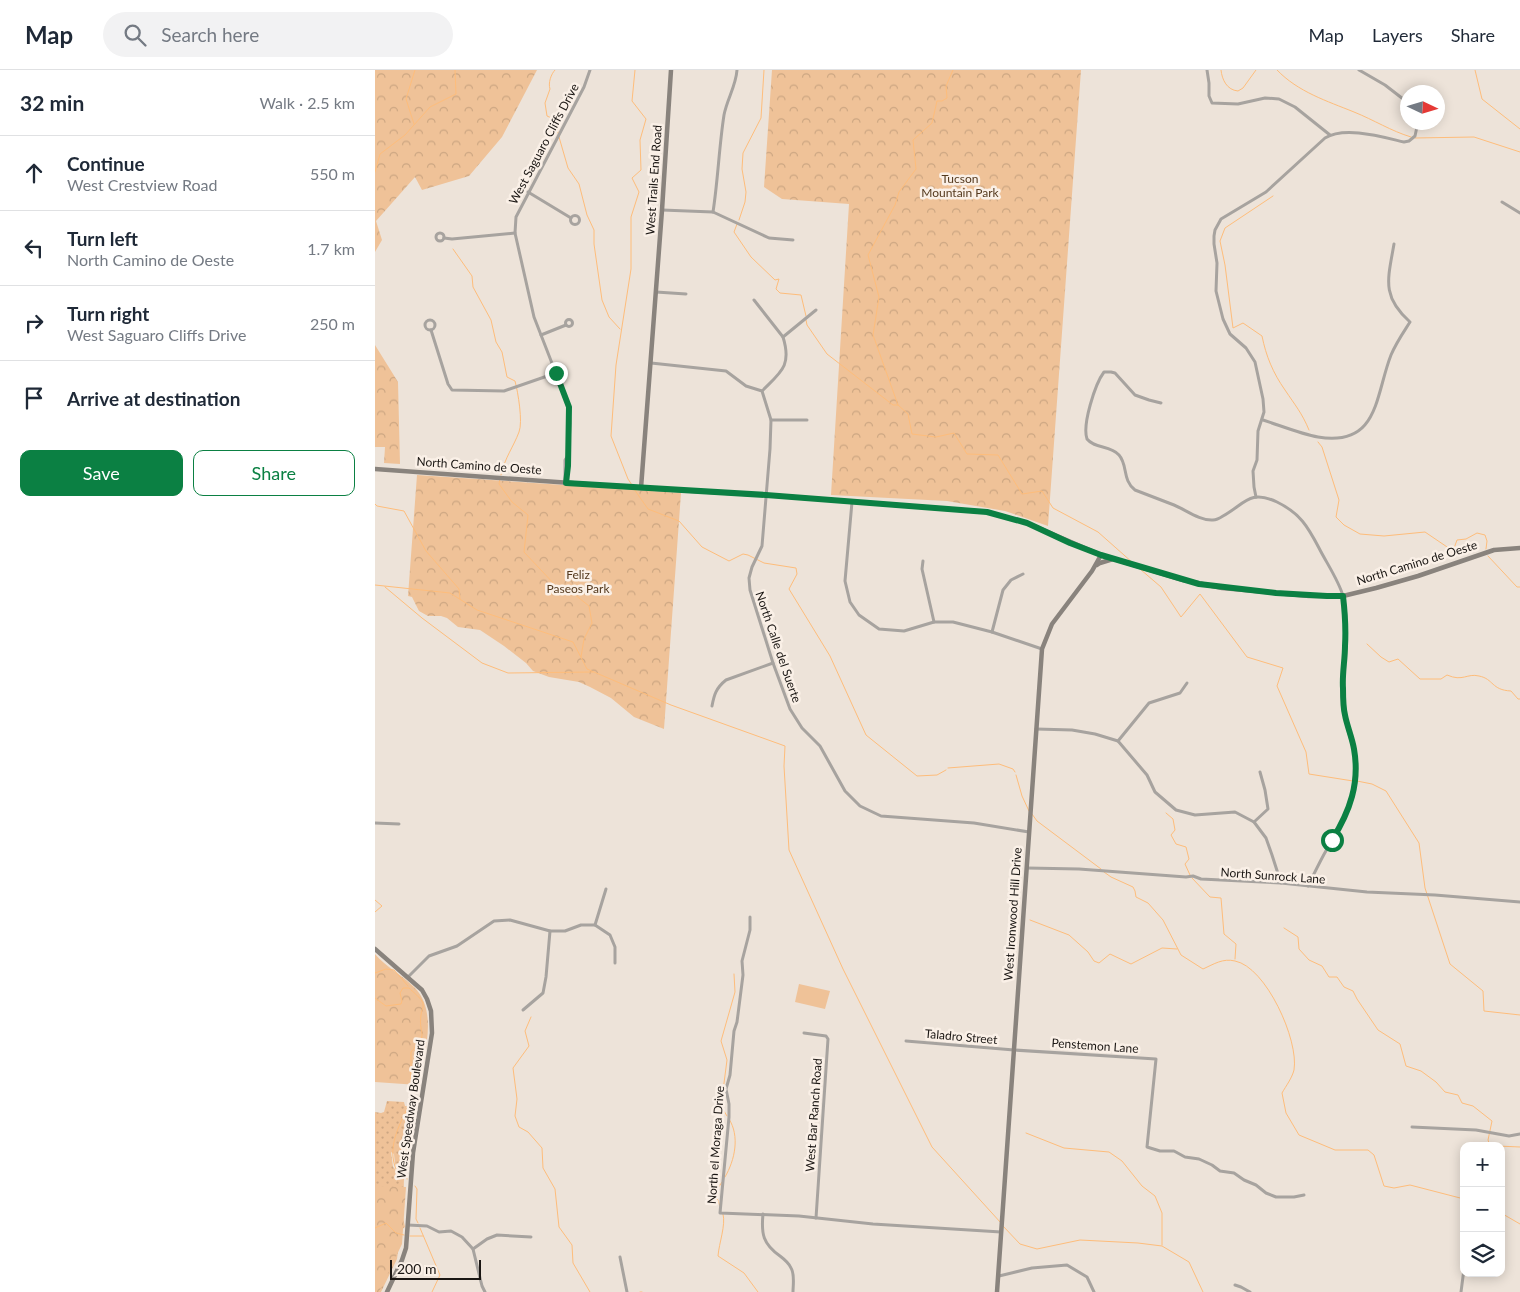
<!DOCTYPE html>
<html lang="en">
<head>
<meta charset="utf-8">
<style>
	:root { --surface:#fff; --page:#f2f2f3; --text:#1f2937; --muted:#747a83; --line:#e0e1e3; --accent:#0b8043 }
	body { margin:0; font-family:Lato,sans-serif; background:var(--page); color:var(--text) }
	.controls { position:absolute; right:15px; bottom:15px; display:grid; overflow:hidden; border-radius:10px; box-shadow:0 2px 12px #0003 }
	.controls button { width:45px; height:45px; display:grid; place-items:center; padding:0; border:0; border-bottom:1px solid var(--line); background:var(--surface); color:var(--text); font:25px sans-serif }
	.compass { position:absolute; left:1025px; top:15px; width:45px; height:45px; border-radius:50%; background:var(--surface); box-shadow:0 2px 12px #0003; rotate:94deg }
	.scale { position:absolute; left:15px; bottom:12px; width:91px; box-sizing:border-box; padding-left:5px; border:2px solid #1a1613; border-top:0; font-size:14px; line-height:18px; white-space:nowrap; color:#1a1613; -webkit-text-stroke:4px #faf0e7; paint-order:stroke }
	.stop { position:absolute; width:15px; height:15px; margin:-11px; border:4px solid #0b8043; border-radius:50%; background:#fff }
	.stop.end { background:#0b8043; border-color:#fff; box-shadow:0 1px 5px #0008 }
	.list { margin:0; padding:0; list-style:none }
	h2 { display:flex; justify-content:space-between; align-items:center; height:65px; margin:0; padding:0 20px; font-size:21px }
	h2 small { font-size:16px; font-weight:400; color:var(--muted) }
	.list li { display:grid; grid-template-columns:32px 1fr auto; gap:15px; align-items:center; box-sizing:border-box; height:75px; padding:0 20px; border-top:1px solid var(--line) }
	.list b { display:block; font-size:19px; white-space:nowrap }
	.list p { margin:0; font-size:16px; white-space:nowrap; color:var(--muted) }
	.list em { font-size:16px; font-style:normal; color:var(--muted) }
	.actions { display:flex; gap:10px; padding:15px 20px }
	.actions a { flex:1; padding:11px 0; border:1px solid var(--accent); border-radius:10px; text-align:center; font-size:18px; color:var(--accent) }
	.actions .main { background:var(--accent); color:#fff }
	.icon { flex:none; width:28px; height:28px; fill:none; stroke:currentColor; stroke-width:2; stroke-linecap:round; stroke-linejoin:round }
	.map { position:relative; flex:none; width:1145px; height:1222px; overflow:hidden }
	header { display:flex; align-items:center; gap:30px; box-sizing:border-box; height:70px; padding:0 25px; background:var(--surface); border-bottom:1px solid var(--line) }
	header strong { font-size:24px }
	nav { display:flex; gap:28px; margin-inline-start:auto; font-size:18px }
	.search { width:350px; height:45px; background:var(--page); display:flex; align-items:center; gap:12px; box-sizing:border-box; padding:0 18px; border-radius:28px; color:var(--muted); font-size:19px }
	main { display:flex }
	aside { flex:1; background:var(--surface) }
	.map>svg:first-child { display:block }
	.grass { fill:url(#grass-dots) }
	.forest { fill:url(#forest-crowns) }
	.garden { fill:#efc298 }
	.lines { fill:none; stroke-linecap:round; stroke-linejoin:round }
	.stream { stroke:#febd7b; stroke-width:1 }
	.street { stroke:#a7a39f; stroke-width:3 }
	.secondary { stroke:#89837d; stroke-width:4.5 }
	.route { stroke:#0b8043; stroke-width:6 }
	.labels { text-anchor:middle; stroke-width:5; stroke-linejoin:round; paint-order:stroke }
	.street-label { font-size:12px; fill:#1a1613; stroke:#faf0e7 }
	.park-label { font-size:12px; fill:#54391d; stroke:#faf0e7 }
</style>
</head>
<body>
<header>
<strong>Map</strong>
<div class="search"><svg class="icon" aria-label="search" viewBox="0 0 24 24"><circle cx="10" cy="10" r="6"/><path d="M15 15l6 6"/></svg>Search here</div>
<nav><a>Map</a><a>Layers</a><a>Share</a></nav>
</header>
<main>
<aside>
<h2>32 min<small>Walk · 2.5 km</small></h2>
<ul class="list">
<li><svg class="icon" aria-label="ahead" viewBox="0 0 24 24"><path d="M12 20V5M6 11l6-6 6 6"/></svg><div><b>Continue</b><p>West Crestview Road</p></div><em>550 m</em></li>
<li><svg class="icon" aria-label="left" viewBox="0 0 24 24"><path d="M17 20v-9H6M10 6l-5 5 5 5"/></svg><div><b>Turn left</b><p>North Camino de Oeste</p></div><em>1.7 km</em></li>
<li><svg class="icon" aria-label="right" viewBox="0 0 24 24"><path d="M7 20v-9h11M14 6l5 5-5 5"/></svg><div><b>Turn right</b><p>West Saguaro Cliffs Drive</p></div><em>250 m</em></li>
<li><svg class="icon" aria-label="arrive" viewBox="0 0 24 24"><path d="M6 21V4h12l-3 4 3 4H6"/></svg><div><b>Arrive at destination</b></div></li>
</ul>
<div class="actions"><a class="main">Save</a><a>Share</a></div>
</aside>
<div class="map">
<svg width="1145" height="1222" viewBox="0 0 1145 1222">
	<defs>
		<pattern id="grass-dots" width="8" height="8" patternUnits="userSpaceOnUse" patternTransform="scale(1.25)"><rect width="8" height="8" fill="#efc298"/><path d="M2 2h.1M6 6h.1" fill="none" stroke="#cca682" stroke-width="1.8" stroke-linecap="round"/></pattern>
		<pattern id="forest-crowns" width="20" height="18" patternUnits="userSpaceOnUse" patternTransform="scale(1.25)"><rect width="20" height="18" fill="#efc298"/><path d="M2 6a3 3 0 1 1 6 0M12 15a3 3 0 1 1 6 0" fill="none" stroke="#cca682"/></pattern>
	</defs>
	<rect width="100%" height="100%" fill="#ede3d9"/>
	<!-- grass -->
	<path class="grass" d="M12 1031 29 1032 30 1036H37C42 1048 34 1085 32 1099L30 1102 20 1094 19 1084 16 1082 18 1097 29 1108 28 1148 30 1157 26 1160 22 1189 6 1222H0V1042L6 1043 9 1042Z"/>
	<!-- forest -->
	<g class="forest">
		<path d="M0 0H162L127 67 94 106 47 120 40 107 1 151 7 170 0 182Z"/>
		<path d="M397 0H706L673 456 630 441 572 431 456 425 474 134 407 129 389 117Z"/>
		<path d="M0 275 23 312 25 394 9 393 10 377H0Z"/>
		<path d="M42 405 306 423 289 659 259 647 236 628 215 617 204 612 174 607 158 601 151 593 129 576 105 560 83 557 72 548 66 546H53L44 541 37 527 33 526Z"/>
		<path d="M0 884C11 897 27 905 39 917 64 942 49 985 43 1015L0 1012Z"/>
		<path d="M0 1116 31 1117 27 1174 4 1222H0Z"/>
	</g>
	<!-- garden -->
	<path class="garden" d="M424 914 455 921 450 939 420 932Z"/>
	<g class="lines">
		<!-- stream -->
		<g class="stream">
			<path d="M180 0C176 4 173 13 175 19L170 33 172 46 181 50 183 63"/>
			<path d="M846 0C847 10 852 20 863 21L868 18 881 0"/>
			<path d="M902 0C923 22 952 31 979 42 999 50 1016 61 1036 67"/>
			<path d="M1100 0 1107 29 1145 59"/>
			<path d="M39 54 31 29 40 0"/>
			<path d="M184 67 193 98 204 114 212 145 219 160V174L227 230 234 247 245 259"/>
			<path d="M1040 68 1099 67 1145 82"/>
			<path d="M0 102 5 84 30 65 55 37 81 24 80 0"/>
			<path d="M898 126 850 158 845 171 850 195 858 258 868 253 887 266C891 286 898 303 910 320 920 335 927 343 934 360"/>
			<path d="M364 150 370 132 371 122 367 99 368 83 386 48 389 0"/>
			<path d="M362 154 359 162 376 187 400 210 404 209 401 219 405 223 426 225 431 246"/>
			<path d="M78 179 97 206 98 217 116 250 121 272 127 282 132 307 140 311C143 322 148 352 144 362 138 378 130 387 126 405"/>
			<path d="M431 250 432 255 452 284 518 335H523L533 344 537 364 561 367 579 363 592 384 623 385 647 424 667 421 678 438 723 462 758 493"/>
			<path d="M523 335 498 265 504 227 493 185 520 135 524 122 541 99 538 70 557 53 562 31H567L572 28 571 16 578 0"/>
			<path d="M943 372 947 377 964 430 961 447 969 455 985 464 1009 466 1050 462 1078 481 1082 470 1091 469 1102 463 1110 465 1112 471 1111 479"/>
			<path d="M125 409 124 414 137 432 153 445 149 482 181 516 194 520 214 536 217 553 209 569 206 587"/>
			<path d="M257 415 253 409 236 366 241 295 256 199V147L264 122 257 108 266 100 265 70 271 49 257 31 260 0"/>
			<path d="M259 419 273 439 304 451 327 477 354 491 368 484 373 485 389 493 421 498 422 504 414 519 455 586 491 665 542 706 562 705 571 700"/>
			<path d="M0 434 2 436 29 441 51 481 84 519 85 529"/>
			<path d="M1113 486 1142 517H1145"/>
			<path d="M765 499 786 517 806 547 825 524 872 587 908 598 902 616 931 682 934 704 978 711"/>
			<path d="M0 515 75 523 102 540 198 572 212 599 296 635 410 676 409 696 414 780 468 899 557 1077 626 1153"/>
			<path d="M10 517 47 548 107 593 133 603 218 602"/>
			<path d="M992 574 1006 587 1014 592 1023 589 1045 609H1066L1072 605C1088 612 1092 603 1104 606 1119 609 1116 620 1136 621L1143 629H1145"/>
			<path d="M573 698 624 694 638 699 640 702"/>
			<path d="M641 705 647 726 654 741"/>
			<path d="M982 711 997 714 1011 721 1044 773 1050 818 1075 894 1108 921 1109 941 1145 945"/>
			<path d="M791 743 798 749 800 760 796 765 801 774 811 777 814 789 810 794 815 805"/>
			<path d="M657 744 662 751 726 799"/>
			<path d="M729 802 736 807 758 817 760 821 761 827 773 833 788 850 806 885 828 899C839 894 848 888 860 891 891 897 924 970 919 1000 917 1008 911 1016 907 1023L911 1043 924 1065 960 1080H993L999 1085 1009 1116 1019 1118 1035 1115 1089 1129"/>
			<path d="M817 808 835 827 846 828 849 864 861 874 860 889"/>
			<path d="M0 830 7 836 0 842"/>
			<path d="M655 850 694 865 713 882 719 891 724 893 735 884 756 894 787 878 802 879"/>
			<path d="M909 858 923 867 924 879 934 890 947 896 954 907H962L969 917 978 921 982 929 1003 960 1025 974 1031 996 1046 1001 1061 1012 1070 1022 1083 1025 1087 1033 1098 1036 1117 1051 1113 1070 1115 1076"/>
			<path d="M0 903 11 899 19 900 33 916"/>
			<path d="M0 928 11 936 26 934 27 931 25 923 28 918H34C38 922 46 928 48 933 49 938 46 941 46 945 43 966 55 962 36 982V1026"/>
			<path d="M156 947 150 961 154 976 138 998 142 1029 140 1046 144 1057 153 1062 167 1078 168 1098 180 1119 184 1157 197 1175 198 1193 215 1222"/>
			<path d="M352 1046 346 1036 352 990 346 971 360 922 359 904"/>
			<path d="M651 1063 689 1078 734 1082 747 1091 767 1116 780 1126 787 1143V1175"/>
			<path d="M1122 1076 1145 1077"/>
			<path d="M350 1107C360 1090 365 1066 354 1049"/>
			<path d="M32 1109 31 1106 21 1099C12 1078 24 1055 33 1037"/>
			<path d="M40 1116 42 1119 41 1149 43 1153"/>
			<path d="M345 1136 340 1123 347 1112"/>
			<path d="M1126 1143 1145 1154"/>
			<path d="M348 1144C351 1155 344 1173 343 1186L369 1203 383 1222"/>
			<path d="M628 1156 645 1174 662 1179 705 1170 763 1173 787 1176 814 1192 828 1222"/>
			<path d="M0 1158 11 1153 21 1163 29 1165"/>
			<path d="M45 1158 65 1205 57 1222"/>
			<path d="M35 1166H48"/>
			<path d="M265 1222H267"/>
		</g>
		<!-- street -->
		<g class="street">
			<path d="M832 0 834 13V26L837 33 863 34 890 28 904 29 920 37 955 65"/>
			<path d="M984 0 1010 15 1032 32"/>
			<path d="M153 122 196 148"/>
			<path d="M1127 132 1145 143"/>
			<path d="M287 140 338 142 394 168 418 170"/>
			<path d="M338 142C343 110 344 77 349 45 352 29 361 16 362 0"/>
			<circle cx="200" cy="150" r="4.5"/>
			<circle cx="65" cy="167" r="4"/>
			<path d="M69 168 77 169 140 163"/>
			<path d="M281 222 311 224"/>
			<path d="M379 230 408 267"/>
			<circle cx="194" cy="253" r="3.5"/>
			<circle cx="55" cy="255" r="5"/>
			<path d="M56 260 73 314 77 320 129 321 181 303"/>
			<path d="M166 265 191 255"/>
			<path d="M276 293 351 301 371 316 387 321 396 350 395 379 387 476 377 497 374 508 375 520 398 593 415 639 427 658 445 676 470 721 485 736 506 746 599 753 654 762"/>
			<path d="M387 321C406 302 417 296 408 267L441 240"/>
			<path d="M786 333 774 330 760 325 740 303 736 302H729C720 314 707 355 712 369 720 379 735 375 744 385 753 395 747 410 760 420 773 425 786 430 799 435 811 440 825 451 838 450 842 450 845 448 848 446 870 434 874 419 902 432 925 443 933 457 944 478 951 492 964 511 968 526 971 535 971 546 971 556 971 585 965 614 969 643 973 667 985 688 980 714 977 726 974 738 969 750 965 760 957 770 952 779 945 791 939 804 933 816"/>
			<path d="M396 350H432"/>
			<path d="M888 350C904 355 926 364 943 367 1004 377 1000 326 1016 285 1021 273 1028 263 1035 252 1006 226 1013 209 1019 174"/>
			<path d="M190 410V390L192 387"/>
			<path d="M191 413 193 396 195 353 194 337 159 247 140 163 141 147 209 17 215 0"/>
			<path d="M881 427 879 417 878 401 882 390 883 361 889 342 888 329 880 292 871 278 855 264 848 249 841 221 842 193 839 174V166L840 160 846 149 891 122 950 68C970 56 1007 67 1029 72L1034 71 1040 66 1043 52"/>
			<path d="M477 432 470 511 475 532 484 545 504 559 529 561 559 552H578L617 562 667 579"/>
			<path d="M548 491 547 499 559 552"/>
			<path d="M617 562 628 520 636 510 648 504"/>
			<path d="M337 636C339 625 341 618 351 610L398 593"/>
			<path d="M661 659 697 660 720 664 743 671 772 705 780 722 801 740 820 745 860 742 879 752"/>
			<path d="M743 671 774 633 805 623 812 613"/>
			<path d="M885 702 890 720 893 739 879 752 891 768 897 785 906 813"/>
			<path d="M0 753 24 754"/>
			<path d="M652 798 704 799 811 807 818 806 826 809 906 813 992 822 1060 825 1145 832"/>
			<path d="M375 847V860L367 891 368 905 362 952 359 961 355 1005 351 1019 354 1034V1047L345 1143 424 1146 498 1154 626 1162"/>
			<path d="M220 855 231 819"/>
			<path d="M33 907 54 886 82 876 119 851 135 850 175 861H190L206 855H220L235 865 240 877V893"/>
			<path d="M148 940 168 923 171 907 175 861"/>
			<path d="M429 963 451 966 453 969 441 1148"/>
			<path d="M531 971 639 980 781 989 772 1077 785 1081H799L810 1087 824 1089 837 1095 845 1101 859 1103 869 1110 881 1115 891 1123 901 1127H919L929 1125"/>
			<path d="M1037 1057 1101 1060 1134 1066 1145 1064"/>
			<path d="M388 1144C386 1164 388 1174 405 1186 409 1189 414 1193 416 1198 420 1204 418 1215 418 1222"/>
			<path d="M33 1155 52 1156 64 1162 76 1161 87 1167 98 1179 107 1216 110 1222"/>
			<path d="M98 1179 112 1169 122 1165 156 1167"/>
			<path d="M245 1187 252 1222"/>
			<path d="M624 1206 657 1198 692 1195 712 1207 719 1222"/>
			<path d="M860 1215 866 1217 875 1222"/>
			<path d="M1086 1222 1089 1199"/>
		</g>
		<!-- secondary -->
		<g class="secondary">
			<path d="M0 399 266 418 391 425 612 442 652 453 726 485 808 510 847 518 934 526H968L1001 518 1043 506 1119 480 1145 478"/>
			<path d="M266 418 287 140 296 0"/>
			<path d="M722 495 725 493 738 489"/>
			<path d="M0 879 47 920 52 929 56 941 57 963 38 1083 31 1178 27 1190 12 1222"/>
			<path d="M622 1222 667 579 677 554 717 501 726 485"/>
		</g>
	</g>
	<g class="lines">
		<!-- route -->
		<path class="route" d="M181 303 194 337 193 396 191 413 391 425 612 442 652 453 695 473 726 485 824 514 901 523 952 526H968C970 543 971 559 970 576 970 590 967 604 968 618 968 627 968 637 970 645 972 656 977 667 979 679 985 713 975 741 957 770"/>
	</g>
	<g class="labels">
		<!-- street labels -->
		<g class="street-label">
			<text transform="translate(169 74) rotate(-62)" y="4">West Saguaro Cliffs Drive</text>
			<text transform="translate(279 110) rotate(-86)" y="4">West Trails End Road</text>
			<text transform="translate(104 396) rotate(4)" y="4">North Camino de Oeste</text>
			<text transform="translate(1042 493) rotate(-17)" y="4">North Camino de Oeste</text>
			<text transform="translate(403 577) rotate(71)" y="4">North Calle del Suerte</text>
			<text transform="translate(898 806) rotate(4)" y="4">North Sunrock Lane</text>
			<text transform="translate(638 844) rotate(-86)" y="4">West Ironwood Hill Drive</text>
			<text transform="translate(586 967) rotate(5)" y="4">Taladro Street</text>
			<text transform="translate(720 976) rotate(4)" y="4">Penstemon Lane</text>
			<text transform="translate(36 1039) rotate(-82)" y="4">West Speedway Boulevard</text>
			<text transform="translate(439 1045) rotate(-86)" y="4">West Bar Ranch Road</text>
			<text transform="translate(341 1075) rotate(-86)" y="4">North el Moraga Drive</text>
		</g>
		<!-- park labels -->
		<g class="park-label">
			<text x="585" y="113">Tucson<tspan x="585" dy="14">Mountain Park</tspan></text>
			<text x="203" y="509">Feliz<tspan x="203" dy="14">Paseos Park</tspan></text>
		</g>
	</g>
</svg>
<div class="controls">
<button>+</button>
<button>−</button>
<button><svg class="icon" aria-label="layers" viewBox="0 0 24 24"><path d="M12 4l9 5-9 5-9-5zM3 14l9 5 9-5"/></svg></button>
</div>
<svg class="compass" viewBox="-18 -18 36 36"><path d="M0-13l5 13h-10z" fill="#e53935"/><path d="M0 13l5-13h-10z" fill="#747a83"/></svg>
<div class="scale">200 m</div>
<div class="stop" style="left:957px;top:770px"></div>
<div class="stop end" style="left:181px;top:303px"></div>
</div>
</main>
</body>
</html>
